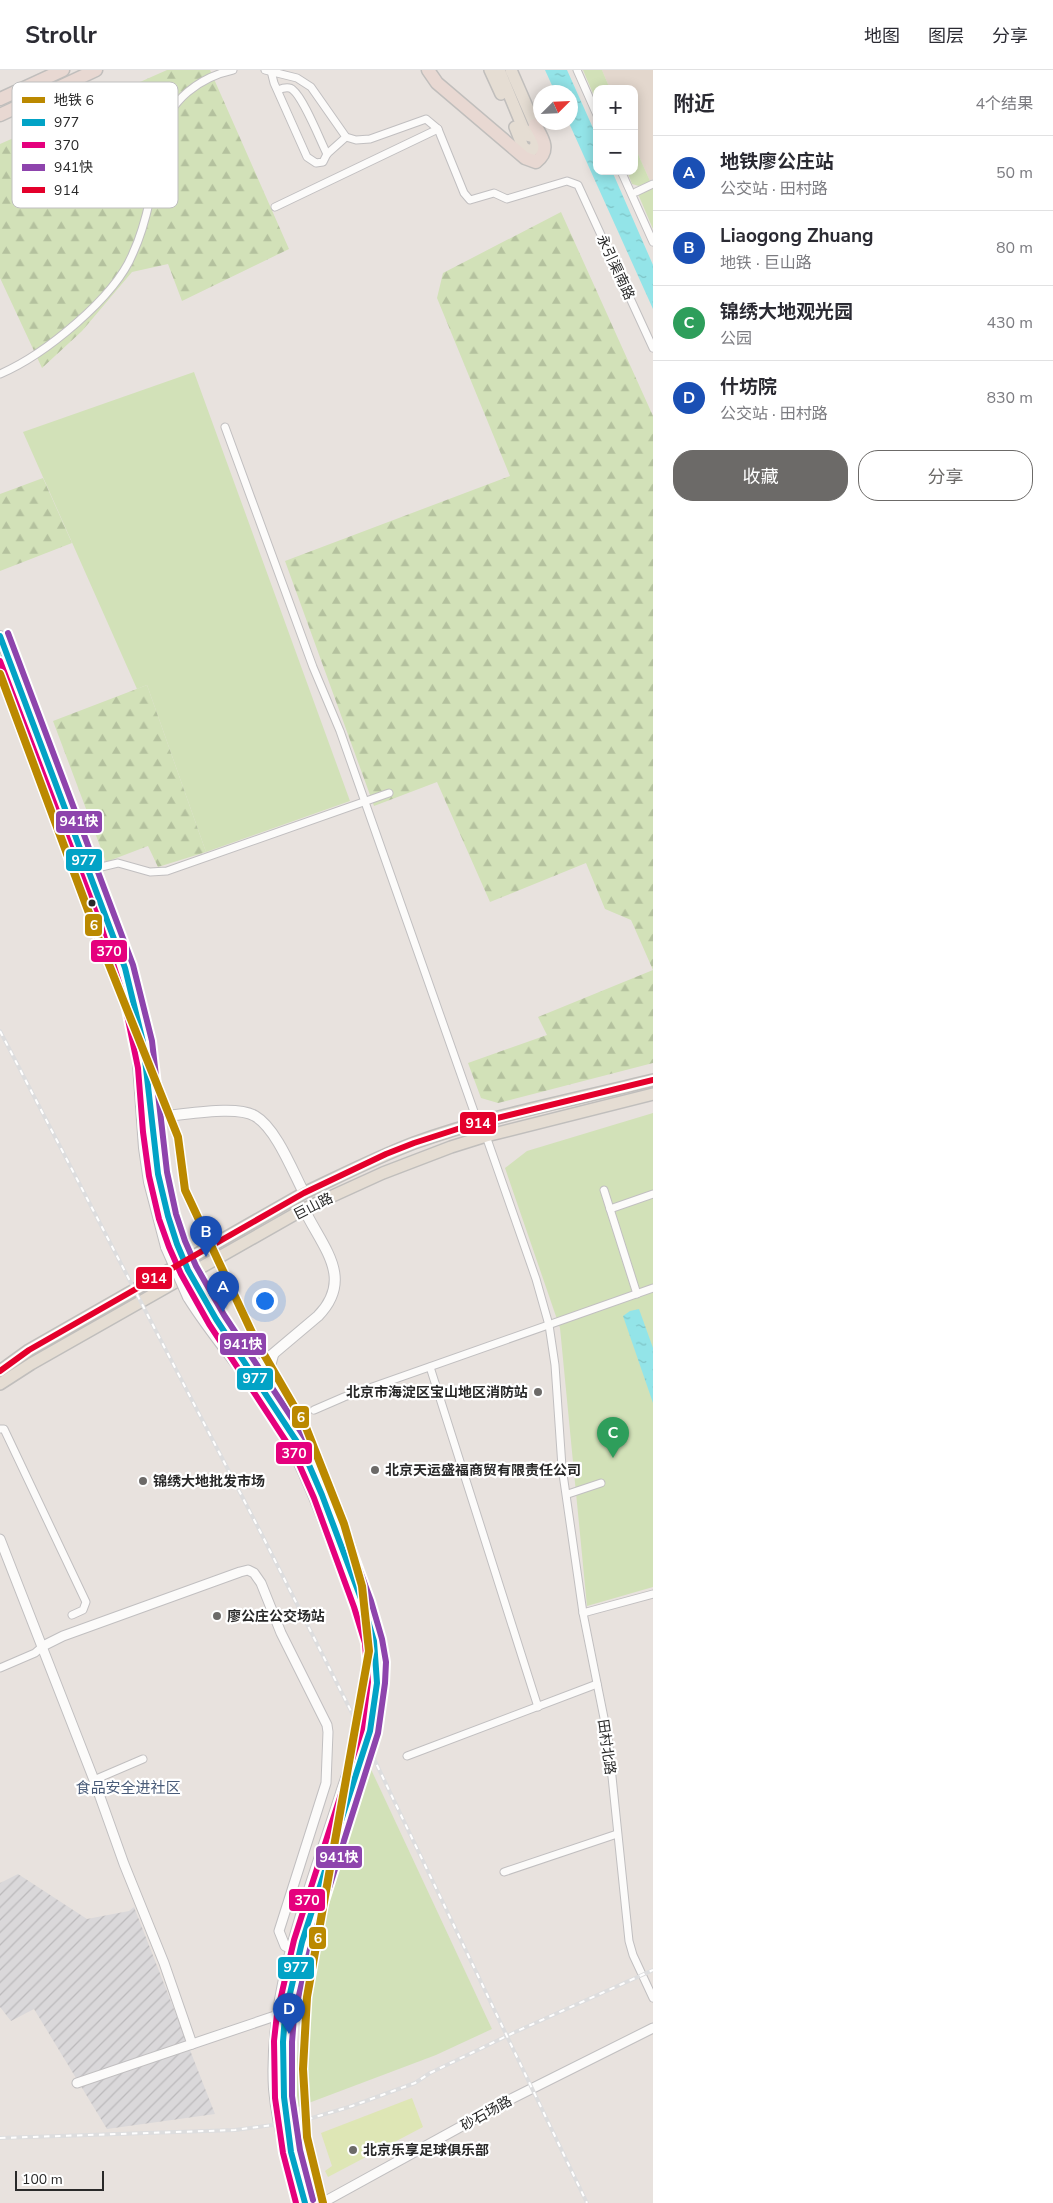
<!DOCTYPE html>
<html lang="zh">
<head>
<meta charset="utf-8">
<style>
	:root { --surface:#fff; --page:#f7f7f7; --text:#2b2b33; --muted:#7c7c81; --line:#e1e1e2; --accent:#6c6a68 }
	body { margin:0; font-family:"Nunito Sans","Noto Sans SC",sans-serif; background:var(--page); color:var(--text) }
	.controls { position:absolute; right:15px; top:15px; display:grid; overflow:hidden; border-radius:10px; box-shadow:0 2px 12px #0003 }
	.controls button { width:45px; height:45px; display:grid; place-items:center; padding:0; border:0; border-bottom:1px solid var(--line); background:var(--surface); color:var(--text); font:25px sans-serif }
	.compass { position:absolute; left:533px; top:15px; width:45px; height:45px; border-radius:50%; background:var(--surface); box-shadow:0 2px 12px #0003; rotate:66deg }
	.scale { position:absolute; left:15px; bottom:12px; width:89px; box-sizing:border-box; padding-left:5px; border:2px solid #292929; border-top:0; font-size:14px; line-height:18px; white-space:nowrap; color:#292929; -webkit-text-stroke:4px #fff; paint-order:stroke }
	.you { position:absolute; left:264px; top:1230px; width:18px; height:18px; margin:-12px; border:4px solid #fff; border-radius:50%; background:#1a73e8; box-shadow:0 0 0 8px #1a73e833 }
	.badge { display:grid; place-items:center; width:32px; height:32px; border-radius:50%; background:var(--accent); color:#fff; font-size:16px; font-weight:700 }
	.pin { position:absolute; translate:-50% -41px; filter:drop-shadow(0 1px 2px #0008) }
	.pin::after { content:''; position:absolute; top:26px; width:18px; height:15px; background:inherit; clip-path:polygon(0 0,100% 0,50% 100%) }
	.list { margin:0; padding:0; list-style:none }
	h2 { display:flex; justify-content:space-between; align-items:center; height:65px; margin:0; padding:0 20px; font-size:21px }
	h2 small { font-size:16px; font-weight:400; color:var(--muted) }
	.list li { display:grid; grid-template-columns:32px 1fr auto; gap:15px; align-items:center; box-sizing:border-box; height:75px; padding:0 20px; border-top:1px solid var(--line) }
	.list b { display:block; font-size:19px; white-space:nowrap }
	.list p { margin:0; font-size:16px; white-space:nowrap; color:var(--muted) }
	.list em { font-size:16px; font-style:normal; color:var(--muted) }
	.actions { display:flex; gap:10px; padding:15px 20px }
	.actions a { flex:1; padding:11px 0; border:1px solid var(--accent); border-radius:20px; text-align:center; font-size:18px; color:var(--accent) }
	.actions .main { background:var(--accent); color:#fff }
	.map { position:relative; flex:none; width:653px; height:2133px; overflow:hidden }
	header { display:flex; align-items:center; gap:30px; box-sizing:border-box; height:70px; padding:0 25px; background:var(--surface); border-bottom:1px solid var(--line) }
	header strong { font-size:24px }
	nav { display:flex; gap:28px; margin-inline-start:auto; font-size:18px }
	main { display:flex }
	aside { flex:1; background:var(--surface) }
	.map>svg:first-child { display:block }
	.industrial { fill:url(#industrial-furrows) }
	.education { fill:#e3d7cd }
	.grass { fill:#d2e1b8 }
	.forest { fill:url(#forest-firs) }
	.pitch { fill:#dee6b5 }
	.water { fill:url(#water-ripples) }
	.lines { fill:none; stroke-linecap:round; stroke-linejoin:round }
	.minor-casing { stroke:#c1bfc0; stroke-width:9 }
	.tertiary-casing { stroke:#c1bfc0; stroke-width:11 }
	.secondary-casing { stroke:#c1bfc0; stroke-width:12 }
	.primary-casing { stroke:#c0bebc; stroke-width:14 }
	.motorway-casing { stroke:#c0bebc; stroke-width:15 }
	.minor { stroke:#fcfbfa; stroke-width:7 }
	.tertiary { stroke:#fcfbfa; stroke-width:9 }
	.secondary { stroke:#fcfbfa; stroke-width:10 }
	.primary { stroke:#e5ddd3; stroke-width:11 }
	.motorway { stroke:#e8d8d2; stroke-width:12 }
	.rail-casing { stroke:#ddddde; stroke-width:4 }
	.rail { stroke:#fff; stroke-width:2; stroke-dasharray:5.5; stroke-linecap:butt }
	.secondary-bridge-casing { stroke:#c1bfc0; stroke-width:12; stroke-linecap:butt }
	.secondary-bridge { stroke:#fcfbfa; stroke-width:10 }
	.bus-1-casing { stroke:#fff; stroke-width:10 }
	.bus-2-casing { stroke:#fff; stroke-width:10 }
	.bus-3-casing { stroke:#fff; stroke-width:10 }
	.bus-4-casing { stroke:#fff; stroke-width:10 }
	.bus-1 { stroke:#02a3c6; stroke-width:6 }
	.bus-2 { stroke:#e5007d; stroke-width:6 }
	.bus-3 { stroke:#8e44ad; stroke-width:6 }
	.bus-4 { stroke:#e4002b; stroke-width:6 }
	.metro-1-casing { stroke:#fff; stroke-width:11 }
	.metro-1 { stroke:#bb8900; stroke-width:8 }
	.bus-dot { fill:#292929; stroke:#fff; stroke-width:2 }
	.poi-dot { fill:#6c6a68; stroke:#fff; stroke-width:2 }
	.labels { text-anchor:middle; stroke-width:4.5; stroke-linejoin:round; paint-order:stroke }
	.street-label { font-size:14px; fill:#292929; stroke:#fff }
	.poi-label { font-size:14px; font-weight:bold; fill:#292929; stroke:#fff; text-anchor:start }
	.neighbourhood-label { font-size:15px; fill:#4a5c79; stroke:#fff }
	.key { fill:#fff; stroke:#bfbfbf; stroke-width:1 }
	.key-label { font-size:14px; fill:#292929 }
	.line-badge { stroke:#fff; stroke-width:2 }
	.badge-label { font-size:14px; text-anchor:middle; font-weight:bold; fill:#fff }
</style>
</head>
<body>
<header>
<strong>Strollr</strong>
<nav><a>地图</a><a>图层</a><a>分享</a></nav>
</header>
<main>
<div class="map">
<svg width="653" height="2133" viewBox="0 0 653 2133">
	<defs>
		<pattern id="industrial-furrows" width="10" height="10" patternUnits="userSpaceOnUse" patternTransform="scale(1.25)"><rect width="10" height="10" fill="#dad8da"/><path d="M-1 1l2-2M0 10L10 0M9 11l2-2" fill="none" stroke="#bbb9bb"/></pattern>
		<pattern id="forest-firs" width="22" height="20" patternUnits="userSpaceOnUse" patternTransform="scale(1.25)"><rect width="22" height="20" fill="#d2e1b8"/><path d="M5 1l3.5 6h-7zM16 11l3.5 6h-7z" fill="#b4c19e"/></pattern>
		<pattern id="water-ripples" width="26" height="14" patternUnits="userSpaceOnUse" patternTransform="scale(1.25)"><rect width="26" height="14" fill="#93e4e8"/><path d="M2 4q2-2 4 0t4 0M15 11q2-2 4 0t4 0" fill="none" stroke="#7fc4c7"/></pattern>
	</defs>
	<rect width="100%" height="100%" fill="#e8e2de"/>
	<!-- industrial -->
	<path class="industrial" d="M18 1804 87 1849 129 1841 134 1837 215 2044 107 2059 34 1939 11 1951 0 1937V1813Z"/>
	<!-- education -->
	<path class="education" d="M602 0H653V109L650 111 634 75V19H610Z"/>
	<!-- grass -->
	<g class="grass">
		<path d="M583 0H602L610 19H597V33Z"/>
		<path d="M634 75 650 111 639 116 632 114 627 101H634Z"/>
		<path d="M653 117V159L638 124Z"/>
		<path d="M194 302 350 731 206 782 147 615 137 619 23 362Z"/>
		<path d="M653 1043V1517L587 1536 560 1258 505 1098 527 1081Z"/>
		<path d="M369 1695 492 1959 436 1985 298 2037 295 2008 305 1916Z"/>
	</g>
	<!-- forest -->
	<g class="forest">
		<path d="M167 0H210L289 179 182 231 168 194 132 202 82 261 42 298 0 208V74Z"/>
		<path d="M561 142 653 346V993L498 1033 481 1028 468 993 547 965 538 947 653 900 631 850 605 839 586 793 490 832 437 712 374 736 285 491 510 406 437 228 443 203Z"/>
		<path d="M43 408 72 473 0 501V424Z"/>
		<path d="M147 615 206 782 158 797 148 776 106 792 53 651Z"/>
	</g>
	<!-- pitch -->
	<path class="pitch" d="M412 2028 423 2057 328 2107 325 2101 332 2096 321 2063Z"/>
	<!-- water -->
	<g class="water">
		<path d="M545 0H567L597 67V101H612L653 195V239L569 53 570 52V22H555Z"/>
		<path d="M639 1239 653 1278V1333L623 1246 630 1241Z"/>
	</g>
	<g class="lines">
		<!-- minor casing -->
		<g class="minor-casing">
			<g id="minor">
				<path d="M265 0 297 8 311 17 346 67 356 70 370 69 426 49 438 59 464 123 470 130 494 123 507 129 567 111 578 115 653 278"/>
				<path d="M577 0 597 45"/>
				<path d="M271 1 274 13 307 87 316 93 323 92 327 84 346 67"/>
				<path d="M278 20C283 18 289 16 293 20 304 29 320 70 327 84"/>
				<path d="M621 101 653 172"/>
				<path d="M636 122 653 114"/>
				<path d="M275 137 438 59"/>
				<path d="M0 304C44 285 115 228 133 183 141 166 146 147 150 129 154 108 155 86 161 65 169 30 200 7 233 0"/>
				<path d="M225 357 313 597 340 661 478 1053"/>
				<path d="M89 803 97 798 118 793 150 802 167 801 389 723"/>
				<path d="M486 1066 536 1209 549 1255 555 1295 562 1397 583 1543 608 1668 629 1871 633 1885 653 1928"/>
				<path d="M604 1120 637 1224"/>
				<path d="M610 1139 653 1124"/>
				<path d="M430 1297 538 1637"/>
				<path d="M314 1340 344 1327 653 1218"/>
				<path d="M0 1359H4L86 1532 83 1540 72 1545"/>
				<path d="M568 1424 601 1413"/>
				<path d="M583 1543 653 1524"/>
				<path d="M0 1598 35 1583 43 1576"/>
				<path d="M407 1686 597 1614"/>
				<path d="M94 1710 143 1689"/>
				<path d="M504 1802 617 1764"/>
			</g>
		</g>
		<!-- tertiary casing -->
		<g class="tertiary-casing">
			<g id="tertiary">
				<path d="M274 1283 270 1298 271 1307 291 1340 310 1379 317 1407"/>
				<path d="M0 1469 94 1710 124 1794 164 1893 192 1974"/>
				<path d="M43 1576 63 1566 240 1502 248 1500 254 1503 261 1513 281 1563 327 1655 328 1662 326 1713 279 1861 285 1876 292 1879"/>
				<path d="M77 2013 278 1945"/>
				<path d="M322 2133 513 2028 653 1958"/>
			</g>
		</g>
		<!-- secondary casing -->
		<g class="secondary-casing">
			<g id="secondary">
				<path d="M0 566 89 803C116 864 139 932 148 999 150 1020 150 1042 152 1064 157 1100 165 1136 176 1171"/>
				<path d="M47 710 108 875 130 943 137 981 144 1078 149 1112 166 1177"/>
				<path d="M145 1047C172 1048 234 1033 255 1046 276 1058 293 1102 304 1123"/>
				<path d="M198 1220 297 1370 322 1426 370 1556 376 1585 374 1639 370 1661C354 1705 341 1751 327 1795 314 1836 299 1877 290 1919 275 1986 283 2068 305 2133"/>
				<path d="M188 1227C215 1271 250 1307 277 1351 304 1397 322 1446 340 1495 351 1524 364 1553 368 1583 375 1632 356 1677 341 1723 311 1818 268 1918 274 2019 276 2042 281 2065 287 2087"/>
				<path d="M248 1305 318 1246C355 1208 322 1177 304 1139"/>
			</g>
		</g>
		<!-- primary casing -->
		<g class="primary-casing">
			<g id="primary">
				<path d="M490 0 501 24"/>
				<path d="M499 0 526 65 530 66 535 55 511 0"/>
				<path d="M515 57 523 77 530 82 536 76 535 56"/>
				<path d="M0 1301 29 1280 304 1123C340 1106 377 1087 414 1073 492 1045 573 1030 653 1010"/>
				<path d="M0 1314 31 1294 304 1139 383 1103 451 1077 486 1066 653 1024"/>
			</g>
		</g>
		<!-- motorway casing -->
		<g class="motorway-casing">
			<g id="motorway">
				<path d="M428 0 437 13 525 88 536 92C551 80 543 69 535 55"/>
				<path d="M0 29 63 0"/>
				<path d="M0 45 96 0"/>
			</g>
		</g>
		<!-- minor -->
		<use href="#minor" class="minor"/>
		<!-- tertiary -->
		<use href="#tertiary" class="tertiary"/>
		<!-- secondary -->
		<use href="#secondary" class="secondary"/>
		<!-- primary -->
		<use href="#primary" class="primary"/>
		<!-- motorway -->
		<use href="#motorway" class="motorway"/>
		<!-- rail casing -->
		<g class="rail-casing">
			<g id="rail">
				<path d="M0 961 261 1463 352 1643 587 2133"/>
				<path d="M0 2068 235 2060 302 2051 352 2036 415 2013 430 2003 513 1963 653 1900"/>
			</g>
		</g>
		<!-- rail -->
		<use href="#rail" class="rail"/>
		<!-- secondary-bridge casing -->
		<g class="secondary-bridge-casing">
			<g id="secondary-bridge">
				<path d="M176 1171 198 1220"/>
				<path d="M166 1177 188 1227"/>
			</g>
		</g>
		<!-- secondary-bridge -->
		<use href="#secondary-bridge" class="secondary-bridge"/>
		<!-- bus-1 casing -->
		<g class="bus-1-casing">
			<path id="bus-1" d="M0 566 125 898 143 972 158 1104 168 1146 177 1174 188 1200 216 1249 303 1381 322 1425 363 1534 374 1571 377 1613 370 1661 302 1872 285 1945 283 1972 284 2027 291 2082 305 2133"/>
		</g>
		<!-- bus-2 casing -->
		<g class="bus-2-casing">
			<path id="bus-2" d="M0 591 100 853 123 925 138 998 143 1062 149 1106 159 1149 169 1177 181 1204 209 1254 295 1385 314 1428 354 1537 365 1573 368 1612 362 1659 294 1870 277 1944 274 1971 275 2028 283 2083 296 2133"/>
		</g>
		<!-- bus-3 casing -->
		<g class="bus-3-casing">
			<path id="bus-3" d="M8 563 133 895 152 971 167 1102 176 1144 185 1171 196 1196 224 1245 311 1377 331 1422 371 1531 382 1569 386 1592 385 1613 378 1663 311 1875 294 1946 292 1972V2026L300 2080 313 2130"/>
		</g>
		<!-- bus-4 casing -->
		<g class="bus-4-casing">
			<path id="bus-4" d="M0 1301 29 1280 304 1123 386 1084 414 1073 473 1054 653 1010"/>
		</g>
		<!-- bus-1 -->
		<use href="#bus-1" class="bus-1"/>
		<!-- bus-2 -->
		<use href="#bus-2" class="bus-2"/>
		<!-- bus-3 -->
		<use href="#bus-3" class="bus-3"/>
		<!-- bus-4 -->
		<use href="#bus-4" class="bus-4"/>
		<!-- metro-1 casing -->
		<g class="metro-1-casing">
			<path id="metro-1" d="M0 604 98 867 178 1067 185 1120 255 1269 305 1355 344 1454 362 1516 369 1581 307 1927 303 1999 307 2067 323 2133"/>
		</g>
		<!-- metro-1 -->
		<use href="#metro-1" class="metro-1"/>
	</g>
	<!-- markers -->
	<circle class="bus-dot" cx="92" cy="833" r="4.5"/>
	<g class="poi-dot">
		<circle cx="538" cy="1322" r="5"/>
		<circle cx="375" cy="1400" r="5"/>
		<circle cx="143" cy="1411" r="5"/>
		<circle cx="217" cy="1546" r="5"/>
		<circle cx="353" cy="2080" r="5"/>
	</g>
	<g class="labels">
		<!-- street labels -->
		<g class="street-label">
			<text transform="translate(616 197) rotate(65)" y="5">永引渠南路</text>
			<text transform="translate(313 1136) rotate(-27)" y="5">巨山路</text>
			<text transform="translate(607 1677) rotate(82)" y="5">田村北路</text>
			<text transform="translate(486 2043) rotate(-29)" y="5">砂石场路</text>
		</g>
		<!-- poi labels -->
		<g class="poi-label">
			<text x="528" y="1327" text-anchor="end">北京市海淀区宝山地区消防站</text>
			<text x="385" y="1405">北京天运盛福商贸有限责任公司</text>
			<text x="153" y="1416">锦绣大地批发市场</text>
			<text x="227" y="1551">廖公庄公交场站</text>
			<text x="363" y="2085">北京乐享足球俱乐部</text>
		</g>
		<!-- neighbourhood labels -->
		<g class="neighbourhood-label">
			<text x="128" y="1723">食品安全进社区</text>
		</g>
	</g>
	<!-- legend -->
	<rect x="12" y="12" width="166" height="126" rx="8" class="key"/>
	<rect x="22" y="27" width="23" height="6" fill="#bb8900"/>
	<rect x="22" y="49" width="23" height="7" fill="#02a3c6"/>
	<rect x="22" y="72" width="23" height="6" fill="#e5007d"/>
	<rect x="22" y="94" width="23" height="7" fill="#8e44ad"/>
	<rect x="22" y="117" width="23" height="6" fill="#e4002b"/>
	<g class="key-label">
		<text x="54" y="35">地铁 6</text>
		<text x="54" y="57">977</text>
		<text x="54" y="80">370</text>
		<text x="54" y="102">941快</text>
		<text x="54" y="125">914</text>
	</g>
	<g class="line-badge">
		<rect x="55" y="740" width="48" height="24" rx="5" fill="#8e44ad"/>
		<rect x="65" y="778" width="38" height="24" rx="5" fill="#02a3c6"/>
		<rect x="84" y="843" width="19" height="24" rx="5" fill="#bb8900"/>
		<rect x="90" y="869" width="38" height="24" rx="5" fill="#e5007d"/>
		<rect x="459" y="1041" width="38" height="24" rx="5" fill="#e4002b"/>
		<rect x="135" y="1196" width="38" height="24" rx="5" fill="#e4002b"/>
		<rect x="219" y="1262" width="48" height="24" rx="5" fill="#8e44ad"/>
		<rect x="236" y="1297" width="38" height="24" rx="5" fill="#02a3c6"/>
		<rect x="291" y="1335" width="19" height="24" rx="5" fill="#bb8900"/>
		<rect x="275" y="1371" width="38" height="24" rx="5" fill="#e5007d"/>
		<rect x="315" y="1775" width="48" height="24" rx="5" fill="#8e44ad"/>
		<rect x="288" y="1818" width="38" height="24" rx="5" fill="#e5007d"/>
		<rect x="308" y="1856" width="19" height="24" rx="5" fill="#bb8900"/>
		<rect x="277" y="1886" width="38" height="24" rx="5" fill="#02a3c6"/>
	</g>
	<g class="badge-label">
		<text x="79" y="756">941快</text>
		<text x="84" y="795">977</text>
		<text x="94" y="860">6</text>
		<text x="109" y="886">370</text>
		<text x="478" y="1058">914</text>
		<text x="154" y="1213">914</text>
		<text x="243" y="1279">941快</text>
		<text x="255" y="1313">977</text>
		<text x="301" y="1352">6</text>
		<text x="294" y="1388">370</text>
		<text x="339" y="1792">941快</text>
		<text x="307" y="1835">370</text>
		<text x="318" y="1873">6</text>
		<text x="296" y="1902">977</text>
	</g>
</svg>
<div class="controls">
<button>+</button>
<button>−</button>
</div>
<svg class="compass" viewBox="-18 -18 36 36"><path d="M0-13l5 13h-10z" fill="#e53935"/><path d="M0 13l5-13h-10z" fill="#7c7c81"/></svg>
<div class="scale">100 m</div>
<div class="you"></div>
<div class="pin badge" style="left:223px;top:1242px;background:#1a4fb4">A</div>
<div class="pin badge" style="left:206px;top:1187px;background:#1a4fb4">B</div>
<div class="pin badge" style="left:613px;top:1388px;background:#2e9e5b">C</div>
<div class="pin badge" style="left:289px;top:1964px;background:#1a4fb4">D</div>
</div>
<aside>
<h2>附近<small>4个结果</small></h2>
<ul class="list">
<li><span class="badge" style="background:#1a4fb4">A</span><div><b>地铁廖公庄站</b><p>公交站 · 田村路</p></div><em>50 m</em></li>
<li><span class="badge" style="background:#1a4fb4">B</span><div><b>Liaogong Zhuang</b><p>地铁 · 巨山路</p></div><em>80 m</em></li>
<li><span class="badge" style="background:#2e9e5b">C</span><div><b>锦绣大地观光园</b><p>公园</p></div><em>430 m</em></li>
<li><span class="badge" style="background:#1a4fb4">D</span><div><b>什坊院</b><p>公交站 · 田村路</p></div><em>830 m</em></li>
</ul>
<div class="actions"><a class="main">收藏</a><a>分享</a></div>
</aside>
</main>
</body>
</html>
